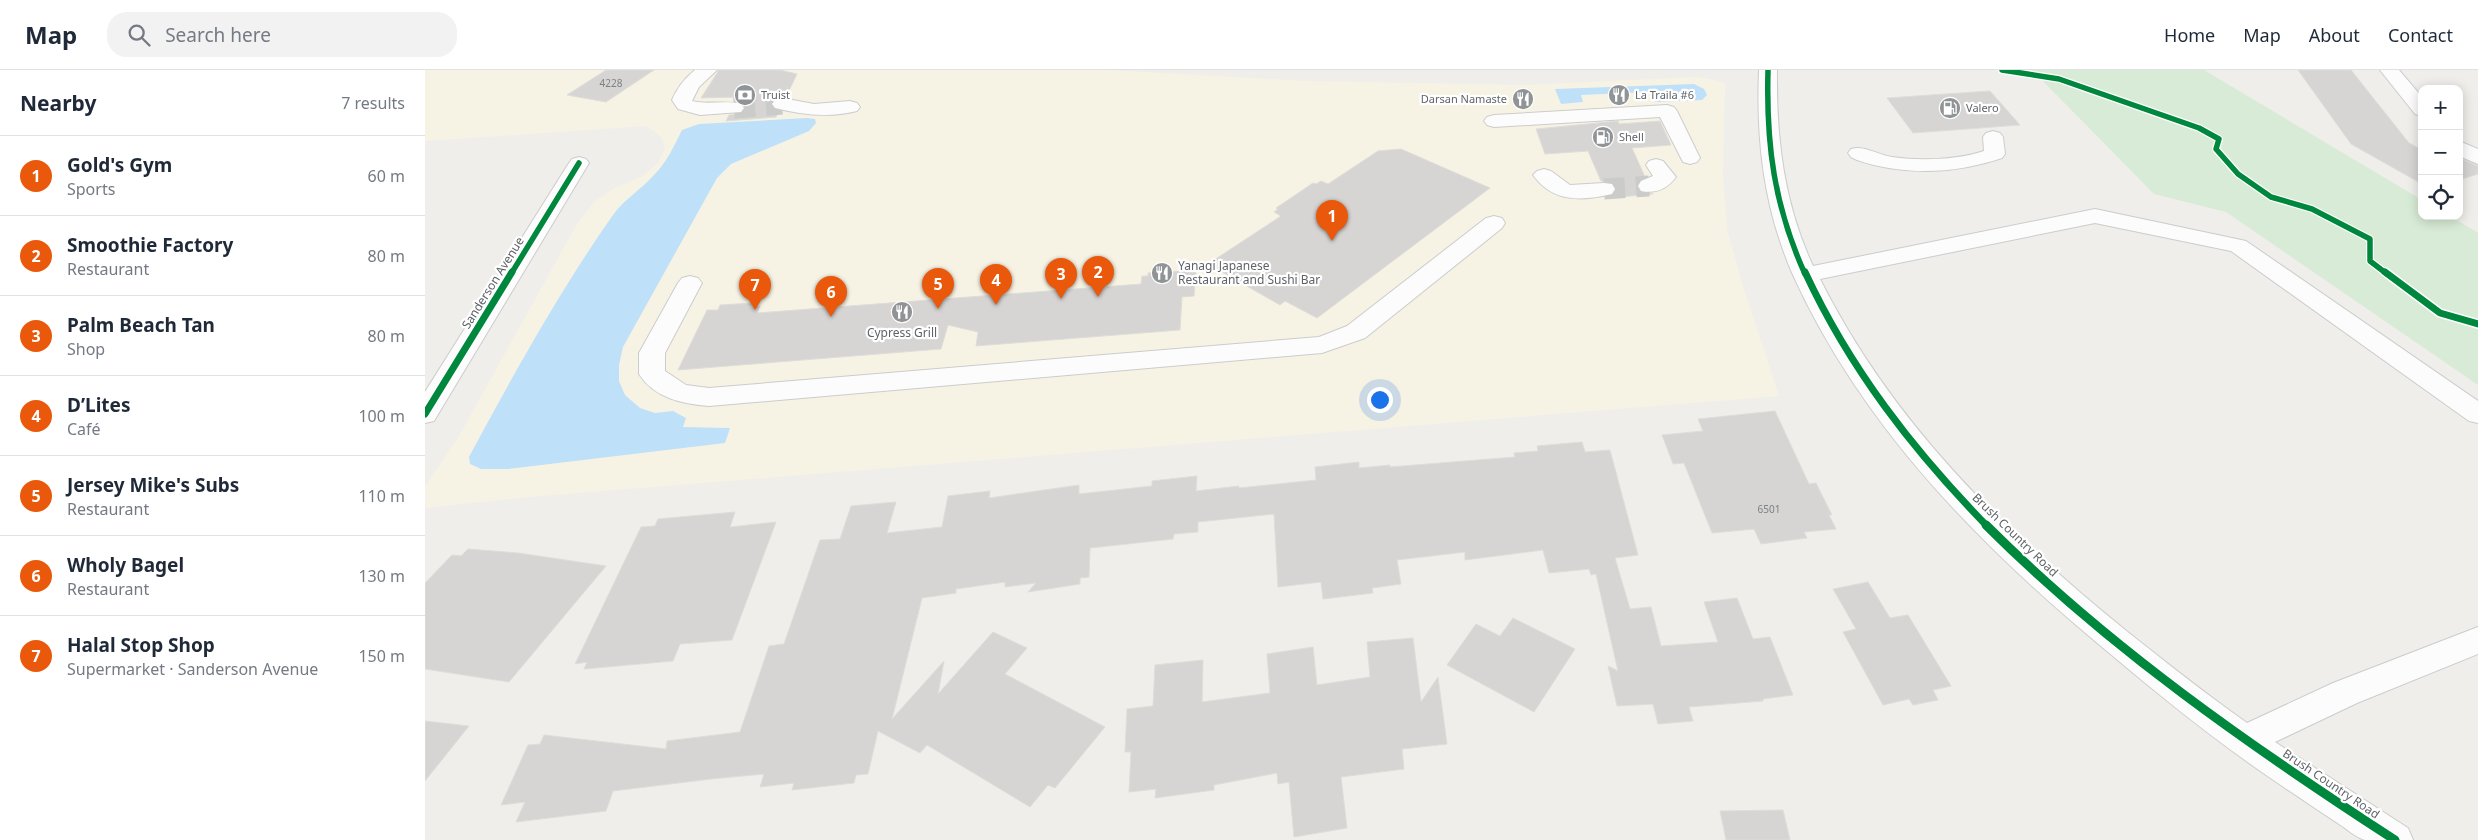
<!DOCTYPE html>
<html lang="en">
<head>
<meta charset="utf-8">
<style>
	:root { --surface:#fff; --page:#f2f2f3; --text:#1f2937; --muted:#747a83; --line:#e0e1e3; --accent:#ea580c }
	body { margin:0; font-family:"Noto Sans",sans-serif; background:var(--page); color:var(--text) }
	.controls { position:absolute; right:15px; top:15px; display:grid; overflow:hidden; border-radius:10px; box-shadow:0 2px 12px #0003 }
	.controls button { width:45px; height:45px; display:grid; place-items:center; padding:0; border:0; border-bottom:1px solid var(--line); background:var(--surface); color:var(--text); font:25px sans-serif }
	.you { position:absolute; left:954px; top:329px; width:18px; height:18px; margin:-12px; border:4px solid #fff; border-radius:50%; background:#1a73e8; box-shadow:0 0 0 8px #1a73e833 }
	.badge { display:grid; place-items:center; width:32px; height:32px; border-radius:50%; background:var(--accent); color:#fff; font-size:16px; font-weight:700 }
	.pin { position:absolute; translate:-50% -41px; filter:drop-shadow(0 1px 2px #0008) }
	.pin::after { content:''; position:absolute; top:26px; width:18px; height:15px; background:inherit; clip-path:polygon(0 0,100% 0,50% 100%) }
	.list { margin:0; padding:0; list-style:none }
	h2 { display:flex; justify-content:space-between; align-items:center; height:65px; margin:0; padding:0 20px; font-size:21px }
	h2 small { font-size:16px; font-weight:400; color:var(--muted) }
	.list li { display:grid; grid-template-columns:32px 1fr auto; gap:15px; align-items:center; box-sizing:border-box; height:80px; padding:0 20px; border-top:1px solid var(--line) }
	.list b { display:block; font-size:19px; white-space:nowrap }
	.list p { margin:0; font-size:16px; white-space:nowrap; color:var(--muted) }
	.list em { font-size:16px; font-style:normal; color:var(--muted) }
	.icon { flex:none; width:28px; height:28px; fill:none; stroke:currentColor; stroke-width:2; stroke-linecap:round; stroke-linejoin:round }
	.map { position:relative; flex:none; width:2053px; height:770px; overflow:hidden }
	header { display:flex; align-items:center; gap:30px; box-sizing:border-box; height:70px; padding:0 25px; background:var(--surface); border-bottom:1px solid var(--line) }
	header strong { font-size:24px }
	nav { display:flex; gap:28px; margin-inline-start:auto; font-size:18px }
	.search { width:350px; height:45px; background:var(--page); display:flex; align-items:center; gap:12px; box-sizing:border-box; padding:0 18px; border-radius:20px; color:var(--muted); font-size:19px }
	main { display:flex }
	aside { flex:1; background:var(--surface) }
	.map>svg:first-child { display:block }
	.commercial { fill:#f7f3e4 }
	.green { fill:#d8ebd6 }
	.water { fill:#bfe0f9 }
	.building { fill:#d6d5d3; stroke:#deddd9 }
	.lines { fill:none; stroke-linecap:round; stroke-linejoin:round }
	.minor-tunnel { stroke:#cbcbca; stroke-width:21; stroke-dasharray:21 11; stroke-linecap:butt }
	.minor-casing { stroke:#cbcccc; stroke-width:2 }
	.minor { fill:#fdfcfc; fill-rule:evenodd }
	.cycleway-far2-casing { stroke:#fff; stroke-width:8 }
	.cycleway-far1-casing { stroke:#fff; stroke-width:10 }
	.cycleway-casing { stroke:#fff; stroke-width:12 }
	.cycleway-far2 { stroke:#00873e; stroke-width:5.5 }
	.cycleway-far1 { stroke:#00873e; stroke-width:7 }
	.cycleway { stroke:#00873e; stroke-width:9 }
	.labels { text-anchor:middle; stroke-width:4.5; stroke-linejoin:round; paint-order:stroke }
	.number-label { font-size:10px; fill:#7e8184 }
	.far-poi-label { font-size:11px; fill:#5f6368; stroke:#fff; text-anchor:start }
	.poi-label { font-size:12px; fill:#5f6368; stroke:#fff; text-anchor:start }
	.street-label { font-size:12px; fill:#5f6368; stroke:#fff }
</style>
</head>
<body>
<header>
<strong>Map</strong>
<div class="search"><svg class="icon" aria-label="search" viewBox="0 0 24 24"><circle cx="10" cy="10" r="6"/><path d="M15 15l6 6"/></svg>Search here</div>
<nav><a>Home</a><a>Map</a><a>About</a><a>Contact</a></nav>
</header>
<main>
<aside>
<h2>Nearby<small>7 results</small></h2>
<ul class="list">
<li><span class="badge">1</span><div><b>Gold's Gym</b><p>Sports</p></div><em>60 m</em></li>
<li><span class="badge">2</span><div><b>Smoothie Factory</b><p>Restaurant</p></div><em>80 m</em></li>
<li><span class="badge">3</span><div><b>Palm Beach Tan</b><p>Shop</p></div><em>80 m</em></li>
<li><span class="badge">4</span><div><b>D’Lites</b><p>Café</p></div><em>100 m</em></li>
<li><span class="badge">5</span><div><b>Jersey Mike's Subs</b><p>Restaurant</p></div><em>110 m</em></li>
<li><span class="badge">6</span><div><b>Wholy Bagel</b><p>Restaurant</p></div><em>130 m</em></li>
<li><span class="badge">7</span><div><b>Halal Stop Shop</b><p>Supermarket · Sanderson Avenue</p></div><em>150 m</em></li>
</ul>
</aside>
<div class="map">
<svg width="2053" height="770" viewBox="0 0 2053 770">
	<rect width="100%" height="100%" fill="#efeeea"/>
	<!-- commercial -->
	<path class="commercial" d="M0 0H681L879 11 1101 15 1273 7 1289 10 1300 13 1298 103 1302 160 1320 223 1354 326 104 427 0 438V417L33 368 152 154 170 131 190 118 218 106 233 93 240 79 237 68 222 56 0 71Z"/>
	<!-- green -->
	<path class="green" d="M1607 0H1779L1997 130V146H2025L2053 163V315L1801 142 1729 124Z"/>
	<!-- water -->
	<g class="water">
		<path d="M1269 14 1279 19 1282 25 1277 30 1231 32 1224 22 1156 25 1158 32 1136 34 1130 19Z"/>
		<path d="M382 48 390 49 391 53 384 61 306 94 292 108 198 277 194 295V311L200 325 215 338 230 343 248 341 261 348 258 357 305 358 300 373 83 399H56L45 394 44 387C87 307 135 220 188 145 198 130 217 119 229 105 242 92 249 76 257 60L274 54Z"/>
	</g>
	<!-- building -->
	<g class="building">
		<path d="M181 0H229L181 32 142 25Z"/>
		<path d="M294 0H355L372 4 361 27 349 28 346 33 348 39 354 41 351 47 301 51 304 45 316 44 320 39 318 33 311 31 313 27 276 28Z"/>
		<path d="M1873 0H1926L1984 73 1997 80V114L1926 74Z"/>
		<path d="M1565 21 1595 55 1488 63 1462 28Z"/>
		<path d="M1193 51 1194 54 1235 51 1246 75 1207 78 1220 107 1214 110 1211 117 1216 123 1228 124 1182 128 1189 125 1192 118 1187 112 1176 111 1163 81 1120 84 1111 59Z"/>
		<path d="M976 79 1065 118 892 248 860 231 855 235 783 194 856 146 849 142 853 139 851 138 888 113 891 114 896 111 903 114 953 81Z"/>
		<path d="M2034 88 2053 96V104L2034 110Z"/>
		<path d="M771 200 769 226 757 227 755 260 551 276 553 262 523 255 516 279 253 300 282 240H293L295 235 328 233 326 237 335 236 332 243 716 214 717 206H723V203Z"/>
		<path d="M1350 341 1384 414 1391 413 1407 445H1404L1411 459 1379 462 1382 468 1336 474 1329 459 1287 463 1259 393 1248 394 1237 365 1278 361 1273 349Z"/>
		<path d="M1157 372 1160 382 1185 380 1213 485 1190 488 1205 539 1226 537 1236 576 1293 572 1279 532 1312 528 1328 569 1345 567 1368 625 1338 629V631L1264 637 1268 651 1233 654 1228 634 1192 636 1183 596 1193 601 1171 504 1166 505 1164 499 1124 503 1118 480 1040 490V482L972 490 976 514 947 518 948 523 898 529 896 512 853 517 849 444 773 452V462L749 464 748 469 665 478 664 507 655 508V514L603 522 611 513 580 517V512L531 519V523L497 528 467 649 519 591 513 624 568 562 602 578 580 604 680 657 630 718 623 715 605 737 502 675 495 683 453 661 443 704 431 705 429 713 367 720 369 713 335 717 339 704 286 709 188 721 181 741 91 752 100 732 76 735 103 675 115 674 119 665 241 679 242 671 315 662 344 576 359 574 395 470 415 469 426 436 471 432 462 463 517 457 523 426 565 421 564 428 654 415V424L727 416V411L772 406 771 421 814 416V418L891 410 890 397 934 392V398L965 395V397L1090 387 1089 383 1113 381 1112 376Z"/>
		<path d="M310 442 305 457 351 452 307 570 255 574 248 591 159 599 162 592 150 594 216 457 230 456 233 449Z"/>
		<path d="M43 479 93 483 181 496 84 612 0 599V513L27 485 36 486Z"/>
		<path d="M1443 512 1465 548 1483 545 1526 616 1508 620 1513 630 1488 635 1484 629 1458 635 1418 562 1431 559 1408 519Z"/>
		<path d="M1088 548 1150 579 1109 642 1022 595 1051 554 1075 566Z"/>
		<path d="M988 568 996 632 1013 607 1022 674 977 679 979 699 916 707 922 758 869 767 864 712 853 714 852 703 789 715V720L730 728 731 719 704 722 706 682H700L702 639 728 636 730 595 778 590 777 632 845 623 842 584 888 577 892 615 945 607 942 572Z"/>
		<path d="M0 651 44 656 0 711Z"/>
		<path d="M1358 740 1365 770H1301L1295 741Z"/>
	</g>
	<g class="lines">
		<!-- minor-tunnel -->
		<g class="minor-tunnel">
			<path d="M309 38 357 34"/>
			<path d="M1179 119 1224 116"/>
		</g>
		<!-- minor casing -->
		<g class="minor-casing">
			<g id="minor">
				<path d="M270 0H292L274 17 267 31C283 35 300 30 316 34L319 38 316 42 275 45 253 39 247 30C252 18 260 8 270 0Z"/>
				<path d="M1334 0H1352C1351 68 1359 134 1388 196L1670 139 1821 171 2053 331V353L2044 351 1806 181 1670 153 1395 209C1467 353 1580 463 1704 563 1743 594 1781 624 1822 653L1908 613 2053 557V584L1932 633 1850 672 1983 758 1988 770C1973 770 1954 770 1940 770 1932 768 1923 760 1917 756 1891 739 1866 722 1841 705 1786 667 1734 625 1683 582 1556 477 1437 357 1368 205 1339 139 1331 72 1334 0Z"/>
				<path d="M1955 0H1974L1997 27V46L1990 44Z"/>
				<path d="M357 28 389 34 425 31 432 33 435 37 432 41C404 48 377 45 350 38L347 34 350 30Z"/>
				<path d="M1242 35 1249 37 1252 41 1275 88 1272 92 1265 94 1258 92 1235 47 1069 57 1062 55 1059 51 1062 47 1069 45Z"/>
				<path d="M1568 61 1575 63 1578 67 1580 84 1577 88C1530 104 1479 106 1432 90L1426 87 1423 83 1426 79C1440 75 1452 85 1467 87 1495 91 1532 90 1559 81L1558 67 1561 63Z"/>
				<path d="M2034 71 2053 79V94L2034 86Z"/>
				<path d="M154 87 161 89 164 93 9 351 0 353V322L144 93 147 89Z"/>
				<path d="M1231 89 1238 91 1251 107C1242 119 1231 124 1216 121L1213 116 1216 111 1228 106 1221 95 1224 91Z"/>
				<path d="M1119 99 1126 101 1145 115 1179 113 1187 114 1190 119 1187 124C1157 131 1128 133 1108 105L1112 101Z"/>
				<path d="M1069 146 1077 148 1080 153 1077 158 940 268 897 283 284 336C258 334 229 328 214 304V283L253 213 257 208 265 206 273 208 277 213 240 283V301L261 315 284 318 894 267 922 256 1061 148Z"/>
			</g>
		</g>
		<!-- minor -->
		<use href="#minor" class="minor"/>
		<!-- cycleway-far2 casing -->
		<g class="cycleway-far2-casing">
			<g id="cycleway-far2">
				<path d="M1343 0C1341 74 1349 136 1380 204"/>
				<path d="M1577 0 1634 9 1774 58 1794 69 1791 79 1813 104 1846 127 1887 139 1945 169V191L1962 204"/>
				<path d="M86 204 154 93"/>
			</g>
		</g>
		<!-- cycleway-far1 casing -->
		<g class="cycleway-far1-casing">
			<g id="cycleway-far1">
				<path d="M1380 202C1425 299 1488 380 1562 456"/>
				<path d="M1960 202 2015 243 2053 254"/>
				<path d="M0 344 87 202"/>
			</g>
		</g>
		<!-- cycleway casing -->
		<g class="cycleway-casing">
			<path id="cycleway" d="M1561 455C1683 577 1825 676 1970 770"/>
		</g>
		<!-- cycleway-far2 -->
		<use href="#cycleway-far2" class="cycleway-far2"/>
		<!-- cycleway-far1 -->
		<use href="#cycleway-far1" class="cycleway-far1"/>
		<!-- cycleway -->
		<use href="#cycleway" class="cycleway"/>
	</g>
	<!-- icons -->
	<defs>
		<g id="bank-disc" transform="scale(1.125)"><circle r="9.5" fill="#919496" stroke="#fff"/><path d="M-6-4H6V4H-6ZM0-2.3a2.3 2.3 0 1 0 0 4.6a2.3 2.3 0 1 0 0-4.6Z" fill="#fff"/></g>
		<g id="restaurant-disc" transform="scale(1.125)"><circle r="9.5" fill="#919496" stroke="#fff"/><path d="M-5-6h1v4h1v-4h1v4h1v-4h1v5L-1.5 .5V6h-2V.5L-5-1ZM5-6V6H3V1.5H1.5Q1.5-4 5-6Z" fill="#fff"/></g>
		<g id="fuel-disc" transform="scale(1.125)"><circle r="9.5" fill="#919496" stroke="#fff"/><path d="M-5.5-6h7V0h2V4h1.3V-2.5L3-4.5l.8-.8L6-3V5H2.5V1h-1V6h-7ZM-4.2-4.7v3.2H.2V-4.7Z" fill="#fff"/></g>
	</defs>
	<g fill-rule="evenodd">
		<use href="#bank-disc" x="320" y="25"/>
		<use href="#restaurant-disc" x="1194" y="25"/>
		<use href="#restaurant-disc" x="1098" y="29"/>
		<use href="#fuel-disc" x="1525" y="38"/>
		<use href="#fuel-disc" x="1178" y="67"/>
		<use href="#restaurant-disc" x="737" y="203"/>
		<use href="#restaurant-disc" x="477" y="242"/>
	</g>
	<g class="labels">
		<!-- number labels -->
		<g class="number-label">
			<text x="186" y="17">4228</text>
			<text x="1344" y="443">6501</text>
		</g>
		<!-- far-poi labels -->
		<g class="far-poi-label">
			<text x="336" y="29">Truist</text>
			<text x="1210" y="29">La Traila #6</text>
			<text x="1082" y="33" text-anchor="end">Darsan Namaste</text>
			<text x="1541" y="42">Valero</text>
			<text x="1194" y="71">Shell</text>
		</g>
		<!-- poi labels -->
		<g class="poi-label">
			<text x="753" y="200">Yanagi Japanese<tspan x="753" dy="14">Restaurant and Sushi Bar</tspan></text>
			<text x="477" y="267" text-anchor="middle">Cypress Grill</text>
		</g>
		<!-- street labels -->
		<g class="street-label">
			<text transform="translate(68 213) rotate(-58)" y="4">Sanderson Avenue</text>
			<text transform="translate(1590 465) rotate(44)" y="4">Brush Country Road</text>
			<text transform="translate(1906 714) rotate(34)" y="4">Brush Country Road</text>
		</g>
	</g>
</svg>
<div class="controls">
<button>+</button>
<button>−</button>
<button><svg class="icon" aria-label="locate" viewBox="0 0 24 24"><circle cx="12" cy="12" r="6"/><path d="M12 2v4M12 18v4M2 12h4M18 12h4"/></svg></button>
</div>
<div class="you"></div>
<div class="pin badge" style="left:907px;top:171px">1</div>
<div class="pin badge" style="left:673px;top:227px">2</div>
<div class="pin badge" style="left:636px;top:229px">3</div>
<div class="pin badge" style="left:571px;top:235px">4</div>
<div class="pin badge" style="left:513px;top:239px">5</div>
<div class="pin badge" style="left:406px;top:247px">6</div>
<div class="pin badge" style="left:330px;top:240px">7</div>
</div>
</main>
</body>
</html>
